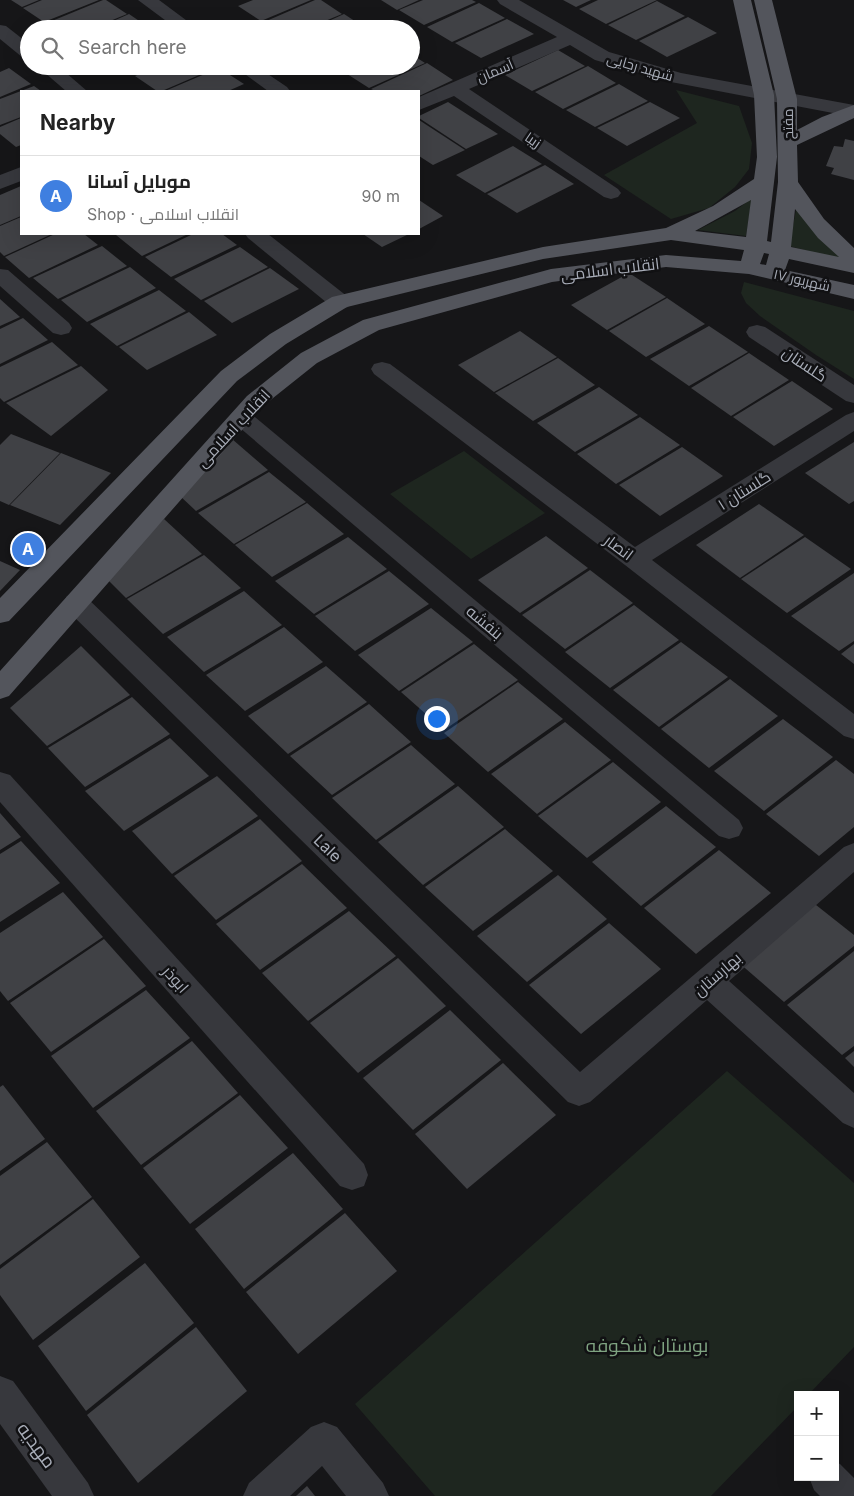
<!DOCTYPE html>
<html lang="en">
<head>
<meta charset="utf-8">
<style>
	:root { --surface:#fff; --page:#f2f2f2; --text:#222; --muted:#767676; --line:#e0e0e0; --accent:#0f766e }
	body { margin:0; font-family:Inter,Cairo,sans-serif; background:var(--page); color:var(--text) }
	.controls { position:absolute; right:15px; bottom:15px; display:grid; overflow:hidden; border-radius:0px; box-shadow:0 5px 20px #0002 }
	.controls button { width:45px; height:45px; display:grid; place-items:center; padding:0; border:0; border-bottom:1px solid var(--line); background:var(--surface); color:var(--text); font:25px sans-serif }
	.you { position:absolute; left:436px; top:718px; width:18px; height:18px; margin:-12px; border:4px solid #fff; border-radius:50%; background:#1a73e8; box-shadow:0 0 0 8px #1a73e833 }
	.badge { display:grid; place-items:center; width:32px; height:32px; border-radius:50%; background:var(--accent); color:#fff; font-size:16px; font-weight:700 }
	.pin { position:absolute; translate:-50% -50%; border:2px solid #fff; box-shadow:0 1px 5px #0006 }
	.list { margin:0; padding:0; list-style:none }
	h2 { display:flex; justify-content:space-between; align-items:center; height:65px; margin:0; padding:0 20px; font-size:21px }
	h2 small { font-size:16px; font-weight:400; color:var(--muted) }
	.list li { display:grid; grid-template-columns:32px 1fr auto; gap:15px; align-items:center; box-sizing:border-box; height:80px; padding:0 20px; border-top:1px solid var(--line) }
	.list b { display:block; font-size:19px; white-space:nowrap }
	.list p { margin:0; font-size:16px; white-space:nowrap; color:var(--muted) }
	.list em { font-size:16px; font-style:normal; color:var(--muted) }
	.icon { flex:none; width:28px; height:28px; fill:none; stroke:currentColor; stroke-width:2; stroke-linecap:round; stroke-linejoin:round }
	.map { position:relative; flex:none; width:854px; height:1496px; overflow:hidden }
	.search { position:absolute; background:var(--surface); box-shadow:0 5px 20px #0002; left:20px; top:20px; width:400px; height:55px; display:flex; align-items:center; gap:12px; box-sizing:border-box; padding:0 18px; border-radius:28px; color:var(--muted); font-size:19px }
	.panel { position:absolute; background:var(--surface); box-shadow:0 5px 20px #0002; left:20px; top:90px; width:400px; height:145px; border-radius:0px }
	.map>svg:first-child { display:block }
	.green { fill:#1e261f }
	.building { fill:#404145 }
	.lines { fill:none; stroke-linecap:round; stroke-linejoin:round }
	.minor { fill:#37383d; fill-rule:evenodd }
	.major { fill:#53555c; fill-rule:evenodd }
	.labels { text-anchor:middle; stroke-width:5; stroke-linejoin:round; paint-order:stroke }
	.far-street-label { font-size:14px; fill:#a8adb8; stroke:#111113 }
	.street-label { font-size:16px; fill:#a8adb8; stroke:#111113 }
	.near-park-label { font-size:19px; fill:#7fa381; stroke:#111113 }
	.near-street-label { font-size:19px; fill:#a8adb8; stroke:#111113 }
</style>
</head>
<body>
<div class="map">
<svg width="854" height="1496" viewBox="0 0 854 1496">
	<rect width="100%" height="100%" fill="#161618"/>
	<!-- green -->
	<g class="green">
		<path d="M676 90 739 106 752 143 749 169 735 187 709 208 671 219 604 175 697 123Z"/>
		<path d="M752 198 746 236 698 230 735 211Z"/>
		<path d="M797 205 843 260 789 246Z"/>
		<path d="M744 282 854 311V379L816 355 760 316 746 303 741 293Z"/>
		<path d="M464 451 545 513 471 559 390 494Z"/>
		<path d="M727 1071 854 1183V1347L808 1395H798V1406L711 1496H435L355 1404Z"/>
	</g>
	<!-- building -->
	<g class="building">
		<path d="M11 0H39L22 7Z"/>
		<path d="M42 0H99L44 22 23 8Z"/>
		<path d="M103 0H106L127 14 91 29H56L47 23Z"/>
		<path d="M253 0H311L261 21 238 6Z"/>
		<path d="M315 0H321L342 14 306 29H275L264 22Z"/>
		<path d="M381 0H419L397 10Z"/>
		<path d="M423 0H472L476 2 424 25 399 10Z"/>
		<path d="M563 0H591L576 7Z"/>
		<path d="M598 0H657L606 24 579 9Z"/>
		<path d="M657 1 685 16 636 40 608 25Z"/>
		<path d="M479 3 505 18 452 42 427 27Z"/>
		<path d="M129 14 151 29H95Z"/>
		<path d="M344 14 367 29H311Z"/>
		<path d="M688 17 717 33 667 57 639 41Z"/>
		<path d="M507 19 534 34 481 58 455 43Z"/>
		<path d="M558 50 585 66 532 91 505 75Z"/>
		<path d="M411 54 425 63 369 88 344 72 356 66H411Z"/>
		<path d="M427 63 453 80 419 96V91H375L371 89Z"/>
		<path d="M121 66H156L134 75Z"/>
		<path d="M159 66H220L162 91H157L135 76Z"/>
		<path d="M588 66 616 83 563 109 535 92Z"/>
		<path d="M9 68 31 84 0 97V72Z"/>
		<path d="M219 68 244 84 228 91H165Z"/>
		<path d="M619 84 648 101 595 127 566 110Z"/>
		<path d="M34 86 41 91H21V117L0 125V99Z"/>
		<path d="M448 102 498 134 466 149 419 118V116Z"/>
		<path d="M650 102 680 118 627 146 597 128Z"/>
		<path d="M21 118V145L16 147 0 134V127Z"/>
		<path d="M419 120 465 150 433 165 419 156Z"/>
		<path d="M845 139 854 141V180L831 174 834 168 826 166 834 146 843 147Z"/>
		<path d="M513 146 542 164 485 193 456 175Z"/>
		<path d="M545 165 574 184 517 213 487 194Z"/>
		<path d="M21 186V216L0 225V195Z"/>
		<path d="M419 200 443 216 419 229Z"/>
		<path d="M21 217V234H52L4 256 0 252V226Z"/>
		<path d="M55 234H84L98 245 29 278 5 257Z"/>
		<path d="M120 234H188L142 256 116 235Z"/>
		<path d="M193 234H222L237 245 171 277 145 257Z"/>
		<path d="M363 234H409L382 247Z"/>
		<path d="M102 246 127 266 58 299 33 278Z"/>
		<path d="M240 247 268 267 201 300 174 279Z"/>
		<path d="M130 267 156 288 87 322 61 300Z"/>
		<path d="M270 268 299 289 232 323 204 301Z"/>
		<path d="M629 273 666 297 607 330 571 305Z"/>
		<path d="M159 290 186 311 117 346 90 324Z"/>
		<path d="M667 298 705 324 646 357 609 331Z"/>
		<path d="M0 299 20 317 0 326Z"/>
		<path d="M189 312 217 335 147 370 119 347Z"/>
		<path d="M23 318 48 340 0 364V329Z"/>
		<path d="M709 326 748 352 689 386 650 359Z"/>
		<path d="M520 331 557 357 494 392 458 365Z"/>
		<path d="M52 342 78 365 4 402 0 398V367Z"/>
		<path d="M749 353 789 380 731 416 691 388Z"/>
		<path d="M558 358 595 385 533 421 495 393Z"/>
		<path d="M81 366 108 390 51 436 6 403Z"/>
		<path d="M792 381 833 409 774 446 733 417Z"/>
		<path d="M599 387 638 415 575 452 537 423Z"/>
		<path d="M640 417 680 445 616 484 577 454Z"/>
		<path d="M11 434 60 453 9 505 0 501V445Z"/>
		<path d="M232 439 268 470 196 511 179 495Z"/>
		<path d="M854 442V501L849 504 805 473Z"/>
		<path d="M682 447 723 476 660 516 619 485Z"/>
		<path d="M61 453 111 473 60 525 10 505Z"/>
		<path d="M269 472 306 502 234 544 198 513Z"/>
		<path d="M307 503 344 534 272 577 235 545Z"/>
		<path d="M759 504 804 535 740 578 696 545Z"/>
		<path d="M164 519 202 554 126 598 107 579Z"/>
		<path d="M546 536 588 568 520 613 478 580Z"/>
		<path d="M348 537 387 569 314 614 275 581Z"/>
		<path d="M805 537 851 569 787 613 741 579Z"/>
		<path d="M204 555 241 588 163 634 127 599Z"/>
		<path d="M0 561 20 570 0 591Z"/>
		<path d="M590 570 633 603 565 649 522 615Z"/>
		<path d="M389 571 429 604 355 651 315 616Z"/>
		<path d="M854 573V641L839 651 791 616Z"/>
		<path d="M244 591 282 625 204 672 167 637Z"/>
		<path d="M634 605 679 640 610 688 565 652Z"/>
		<path d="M431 608 473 642 399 691 358 655Z"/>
		<path d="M284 627 323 662 245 711 206 675Z"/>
		<path d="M681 642 728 677 659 727 613 690Z"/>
		<path d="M474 644 518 680 444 730 401 692Z"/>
		<path d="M854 644V664L841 654Z"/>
		<path d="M81 646 130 695 47 746 10 708Z"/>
		<path d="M326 666 367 702 288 754 248 716Z"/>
		<path d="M730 679 778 716 709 768 661 729Z"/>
		<path d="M518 682 563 719 488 772 444 733Z"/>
		<path d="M132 697 170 734 85 787 48 748Z"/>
		<path d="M369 704 411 742 332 795 290 756Z"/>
		<path d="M783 719 833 757 764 811 714 771Z"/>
		<path d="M565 722 611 760 537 814 491 774Z"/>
		<path d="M170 738 209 776 124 831 85 791Z"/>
		<path d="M411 745 455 784 376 840 332 798Z"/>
		<path d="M836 760 854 774V827L819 856 766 814Z"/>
		<path d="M613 762 661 802 587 858 538 816Z"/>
		<path d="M217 776 258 816 172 874 132 831Z"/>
		<path d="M458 786 504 827 423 885 378 842Z"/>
		<path d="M666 806 716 847 641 906 592 862Z"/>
		<path d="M0 813 21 837 0 850Z"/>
		<path d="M260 819 302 861 216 920 174 876Z"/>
		<path d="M505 829 553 871 473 931 425 887Z"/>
		<path d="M21 841 60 883 0 922V854Z"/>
		<path d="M719 850 771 893 696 954 644 908Z"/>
		<path d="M302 864 347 908 260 970 216 924Z"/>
		<path d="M558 875 607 919 527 982 477 936Z"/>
		<path d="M63 892 103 937 8 1001 0 991V933Z"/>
		<path d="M811 901 854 935V946L784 1002 738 962Z"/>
		<path d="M349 911 396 956 308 1021 262 973Z"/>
		<path d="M609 923 661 969 581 1034 529 985Z"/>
		<path d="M104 939 146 986 51 1052 10 1003Z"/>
		<path d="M854 951V1046L842 1055 787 1005Z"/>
		<path d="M398 958 446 1006 358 1073 310 1023Z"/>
		<path d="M146 990 190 1038 93 1108 51 1056Z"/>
		<path d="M450 1010 501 1060 413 1130 363 1078Z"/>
		<path d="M192 1041 238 1093 141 1165 96 1111Z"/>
		<path d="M854 1051V1067L845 1058Z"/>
		<path d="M503 1063 556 1115 467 1189 415 1134Z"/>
		<path d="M3 1085 45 1139 0 1171V1087Z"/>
		<path d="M240 1095 288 1148 190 1224 143 1168Z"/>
		<path d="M47 1142 92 1197 0 1265V1176Z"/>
		<path d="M293 1153 343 1209 244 1289 195 1229Z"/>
		<path d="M93 1199 140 1257 33 1340 0 1295V1269Z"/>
		<path d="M345 1213 397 1271 298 1354 246 1292Z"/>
		<path d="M145 1263 194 1323 86 1411 38 1346Z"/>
		<path d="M196 1327 247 1391 138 1483 87 1415Z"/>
		<path d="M307 1486 315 1496H296Z"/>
	</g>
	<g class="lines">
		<!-- minor -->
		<g class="minor">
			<path d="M138 0H159L198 29H177Z"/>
			<path d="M497 0H519L609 52 681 73 854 105V117L671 82 595 60 570 45 469 89 618 189 621 193 618 197 611 199 604 197 454 96 419 110V97L557 37 500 4Z"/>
			<path d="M0 25 6 26 29 44V59L22 57 0 39Z"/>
			<path d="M37 66H58L87 91H66Z"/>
			<path d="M234 66H256L287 87 290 91H268Z"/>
			<path d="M21 167V181L0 189V175Z"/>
			<path d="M245 234H268L348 297 351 302 348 307 340 309 332 307 248 238Z"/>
			<path d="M0 269 8 270 69 323 72 328 69 333 61 335 53 333 0 286Z"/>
			<path d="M757 325 765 327 854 385V403L846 401 749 337 746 332 749 327Z"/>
			<path d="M382 362 390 364 635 547 846 415 854 412V431L652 560 854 714V739L844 736 625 565 374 374 371 369 374 364Z"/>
			<path d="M241 409 249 412 739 820 743 828 739 836 729 839 719 836 233 422 229 417 233 412Z"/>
			<path d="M76 594 85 596 580 1072 844 847 854 843V872L729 981 854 1093V1128L843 1123 707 1000 590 1102 579 1106 568 1102 67 610 63 603 67 596Z"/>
			<path d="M0 772 10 775 364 1164 368 1175 364 1186 352 1190 340 1186 0 802Z"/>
			<path d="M0 1376 13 1381 88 1483 94 1496H52L0 1424Z"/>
			<path d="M324 1422 337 1427 383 1483 389 1496H346L322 1466 290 1496H243L249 1483 311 1427Z"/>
			<path d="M835 1462 840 1464 854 1478V1496H820L814 1490 809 1477H835Z"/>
		</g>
		<!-- major -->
		<path class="major" d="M733 0H751L774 95 777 157 767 241 771 242 778 182 777 99 754 0H772L797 99V130L822 117 854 105V118L797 145 798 182 824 219 854 248V273L789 259 785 270 854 285V299L749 274 666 267 552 282 379 330 317 363 263 406 9 696 0 699V671L247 396 301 353 363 320 551 269 666 255 741 261 744 250 671 240 543 259 347 307 286 344 237 381 9 621 0 623V598L221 371 270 334 332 297 543 247 666 228 713 206 754 179 757 157 754 95ZM751 200 746 237 695 231ZM795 209 818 238 839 257 791 247ZM764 253 769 254 766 265 760 264Z"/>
	</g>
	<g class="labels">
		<!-- far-street labels -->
		<g class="far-street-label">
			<text transform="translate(640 67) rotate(16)" y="5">شهید رجایی</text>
			<text transform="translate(495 71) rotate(-23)" y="5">آسمان</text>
			<text transform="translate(788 124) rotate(-91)" y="5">مفتح</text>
			<text transform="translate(533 140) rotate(34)" y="5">زیبا</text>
			<text transform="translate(802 280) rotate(13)" y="5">۱۷ شهریور</text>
		</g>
		<!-- street labels -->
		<g class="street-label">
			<text transform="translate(610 269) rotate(-7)" y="6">انقلاب اسلامی</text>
			<text transform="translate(805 364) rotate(34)" y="6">گلستان</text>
			<text transform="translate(233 428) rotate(-47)" y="6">انقلاب اسلامی</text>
			<text transform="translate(744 490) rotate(-32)" y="6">گلستان ۱</text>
			<text transform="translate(619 547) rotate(37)" y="6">انصار</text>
			<text transform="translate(485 622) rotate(40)" y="6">بنفشه</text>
			<text transform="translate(328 848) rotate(44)" y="6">Lale</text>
			<text transform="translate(717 974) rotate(-41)" y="6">بهارستان</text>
			<text transform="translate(176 979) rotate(48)" y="6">ابوذر</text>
		</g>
		<!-- near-park labels -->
		<g class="near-park-label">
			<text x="647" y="1352">بوستان شکوفه</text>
		</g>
		<!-- near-street labels -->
		<g class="near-street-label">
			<text transform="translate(37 1445) rotate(54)" y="7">مهدیه</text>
		</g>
	</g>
</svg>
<div class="controls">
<button>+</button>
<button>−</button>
</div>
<div class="you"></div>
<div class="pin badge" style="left:28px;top:549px;background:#3f7fe0">A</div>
<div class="search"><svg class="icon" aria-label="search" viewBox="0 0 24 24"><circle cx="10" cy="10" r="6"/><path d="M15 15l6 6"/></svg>Search here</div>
<section class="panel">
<h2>Nearby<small></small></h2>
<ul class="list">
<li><span class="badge" style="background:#3f7fe0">A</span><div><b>موبایل آسانا</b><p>Shop · انقلاب اسلامی</p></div><em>90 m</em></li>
</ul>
</section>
</div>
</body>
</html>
